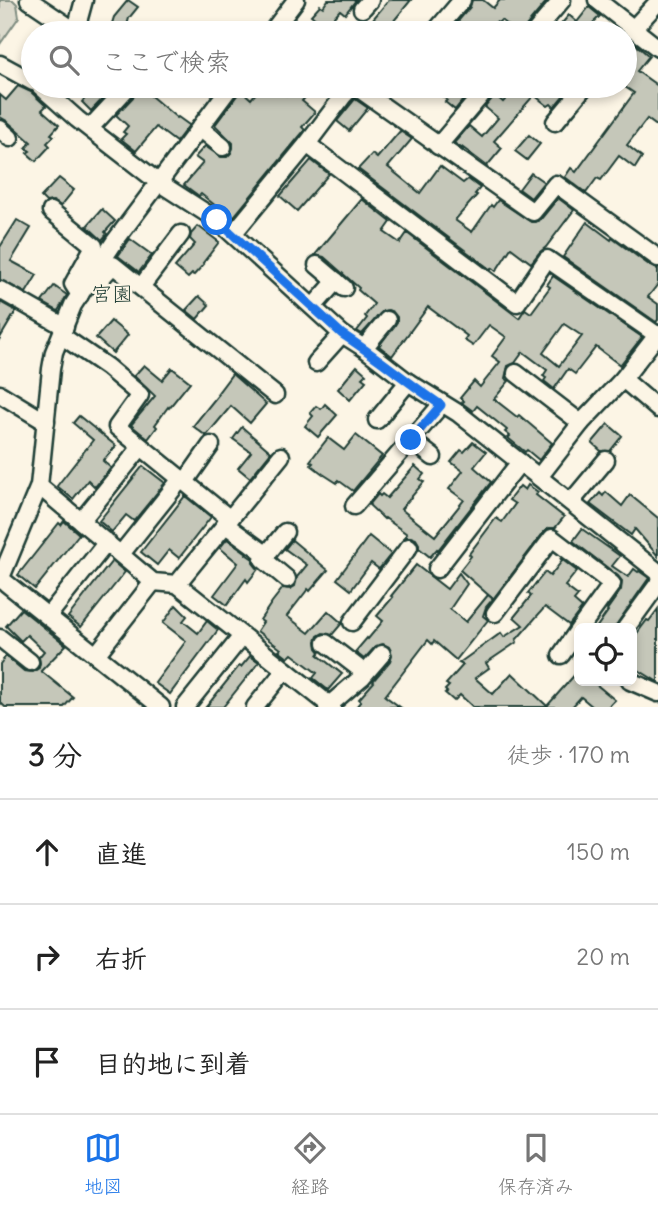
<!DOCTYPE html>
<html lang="ja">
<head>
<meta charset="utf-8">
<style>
	:root { --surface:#fff; --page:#f6f6f6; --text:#222; --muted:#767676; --line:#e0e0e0; --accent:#1a73e8 }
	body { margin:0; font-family:Delius,"Klee One",sans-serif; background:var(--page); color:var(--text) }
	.controls { position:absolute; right:21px; bottom:21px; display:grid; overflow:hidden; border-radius:10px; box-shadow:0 4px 10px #0003 }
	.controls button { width:63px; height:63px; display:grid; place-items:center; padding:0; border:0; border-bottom:2px solid var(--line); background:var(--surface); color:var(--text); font:35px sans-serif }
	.stop { position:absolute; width:21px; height:21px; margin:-16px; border:5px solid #1a73e8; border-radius:50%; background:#fff }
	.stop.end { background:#1a73e8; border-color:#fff; box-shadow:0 2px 7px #0008 }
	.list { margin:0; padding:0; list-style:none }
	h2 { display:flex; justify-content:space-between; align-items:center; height:91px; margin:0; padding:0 28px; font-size:30px }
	h2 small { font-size:23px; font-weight:400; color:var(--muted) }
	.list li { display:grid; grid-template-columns:46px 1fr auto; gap:21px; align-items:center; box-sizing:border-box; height:105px; padding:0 28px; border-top:2px solid var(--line) }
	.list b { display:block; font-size:26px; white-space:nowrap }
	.list em { font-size:23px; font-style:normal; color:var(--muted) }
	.icon { flex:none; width:38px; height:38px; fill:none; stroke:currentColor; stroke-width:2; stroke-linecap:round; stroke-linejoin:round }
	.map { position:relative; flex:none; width:658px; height:707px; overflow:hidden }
	.search { position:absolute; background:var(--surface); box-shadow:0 4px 10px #0003; left:21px; right:21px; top:21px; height:77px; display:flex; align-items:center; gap:18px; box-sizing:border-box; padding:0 24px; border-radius:38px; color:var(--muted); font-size:26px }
	.sheet { height:406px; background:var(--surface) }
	nav { display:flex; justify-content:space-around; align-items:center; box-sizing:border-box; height:98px; border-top:2px solid var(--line); background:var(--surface); font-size:19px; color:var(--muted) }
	nav a { display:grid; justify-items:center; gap:4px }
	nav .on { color:var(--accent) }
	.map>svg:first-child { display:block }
	.green { fill:#dcdacc; stroke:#7e8c80; stroke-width:2 }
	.building { fill:#c5c7b9; stroke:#1f3d34; stroke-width:2; fill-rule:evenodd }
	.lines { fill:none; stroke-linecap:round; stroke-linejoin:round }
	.minor-casing { stroke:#1f3d34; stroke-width:21 }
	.minor { stroke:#fcf5e5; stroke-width:16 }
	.route { stroke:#1a73e8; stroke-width:9 }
	.labels { text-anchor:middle; stroke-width:5; stroke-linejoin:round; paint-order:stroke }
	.quarter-label { font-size:21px; fill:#1f3d34; stroke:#fcf5e5 }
</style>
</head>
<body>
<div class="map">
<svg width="658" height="707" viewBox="0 0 658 707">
	<rect width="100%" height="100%" fill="#fcf5e5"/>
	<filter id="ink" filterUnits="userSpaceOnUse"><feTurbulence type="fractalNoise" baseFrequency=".0143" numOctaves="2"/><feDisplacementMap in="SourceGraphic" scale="14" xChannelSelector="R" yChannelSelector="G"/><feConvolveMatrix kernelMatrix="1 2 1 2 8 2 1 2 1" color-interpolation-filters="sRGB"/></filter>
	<g filter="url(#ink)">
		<!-- green -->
		<path class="green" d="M0 0H13L17 4 19 17 0 44Z"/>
		<!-- building -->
		<g class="building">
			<path d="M128 0 138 7 129 18 125 33H109L114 17Z"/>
			<path d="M328 0H356L345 14 340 10 320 33H306L317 20 311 15 320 5 323 7Z"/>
			<path d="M389 0H411L384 33H361Z"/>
			<path d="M472 0H483L493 8 500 0H548L526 26 523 33H516L501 20 498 23 496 22 486 33H448L470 7Z"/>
			<path d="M589 7 600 16 583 33H564L558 28 569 15 577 22Z"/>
			<path d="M632 41 649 56 637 71 658 86V127L647 119 627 145 642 157 635 168 619 156 601 180 597 178 586 193 565 177 571 168 576 172 634 93 625 87V58L631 50 627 47Z"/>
			<path d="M18 86 31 92 46 106 42 110 59 125 51 134 54 136 47 143 50 146 36 161 27 153 30 151 26 148 31 142 7 121 0 117V95L6 100Z"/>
			<path d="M95 86H115L91 111 82 102Z"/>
			<path d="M139 86 177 118 178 117 189 125 176 142 156 127 136 151 121 139 126 134 123 132 128 126 116 115 137 93Z"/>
			<path d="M262 86H275L286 95 293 86H315L302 101 315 112 302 127 305 130 299 137 232 219 201 194 199 196 184 185 203 163 195 157 205 146 221 157H227L231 153 233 148V143L215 125 241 90 251 99Z"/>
			<path d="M429 86H459L468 94 455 110 445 102 447 100Z"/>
			<path d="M518 86H565L569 89 554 107 551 104 548 106 534 95 494 141 502 148 487 166 463 148V149L454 143 469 126 482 137 498 118 485 107 495 95 503 102Z"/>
			<path d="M355 99 368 108 349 131 337 121Z"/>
			<path d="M400 131 412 139 388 167 420 193 440 166 463 183 468 179 480 188 475 194 477 195 455 220 472 232 491 205 493 207 498 200 531 222H536L541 219 558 198 574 210 546 247 539 253 531 263 511 248 496 271 492 268 491 270 358 169 372 154 377 158Z"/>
			<path d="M529 135 540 144 527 160 515 151Z"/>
			<path d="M311 160 329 174 297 211 280 196Z"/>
			<path d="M531 173 544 182 531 198 519 189Z"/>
			<path d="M59 178 74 190 61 206 53 201 46 202 41 197Z"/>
			<path d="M362 199 391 222 384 232 400 243 407 233 519 318 525 309 531 313 550 287 547 285 553 276 642 337 620 365 596 347 575 374 568 369 554 389 544 381 546 378 543 376 547 370 523 352 515 363 508 366 505 378 509 381 494 399 517 417 519 415 552 443 539 460 527 450 525 452 508 438 510 436 505 432 507 430 477 406 473 411 462 403 464 401 460 398 474 381 480 387 500 362 492 356 506 337 489 325 473 346 464 340 467 336 428 307 392 356 379 346 397 322V317L393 312 388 310 383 311 362 334 357 331 367 318 365 316 374 304 358 290 359 288 324 257 315 255ZM564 324 582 336 559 366 543 353Z"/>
			<path d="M102 209 115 221 105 232 107 234 102 240 87 226Z"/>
			<path d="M17 220 31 228 11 261 37 275 26 293 0 280V247Z"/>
			<path d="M587 222 611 240 612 238 652 267 658 269V284L648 297 658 304V320L656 322 563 257Z"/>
			<path d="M198 226 219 242 203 263 204 264 194 275 192 274 188 278 175 267 195 244 190 239 191 234Z"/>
			<path d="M130 239 152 255 139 272 118 256Z"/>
			<path d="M54 286 67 295 58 311 42 302Z"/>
			<path d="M199 296 209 305 197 319 186 310Z"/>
			<path d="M0 302 16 311 0 338Z"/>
			<path d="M111 321 128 335 113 353 96 338Z"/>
			<path d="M144 365 162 380 172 368 190 382 169 408 168 407 155 425 157 427 148 439 131 425 155 396 134 376Z"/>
			<path d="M357 366 366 374 362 378 366 381 350 400 338 389Z"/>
			<path d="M232 374 266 404 250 423 231 406 206 436 193 426 218 395 217 394Z"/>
			<path d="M325 404 337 415 318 437 305 426 313 416 310 413 316 406 321 409Z"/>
			<path d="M79 416 116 446 103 461 111 468 95 487 88 480 73 499 57 486 93 440 73 423Z"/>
			<path d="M608 424 622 436 610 451H601L592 443Z"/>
			<path d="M242 427 271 452 250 478 238 468 251 452 233 439Z"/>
			<path d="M356 435 382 456 353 491 338 480 337 483 323 474 311 465 313 463 310 461 328 438 344 450Z"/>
			<path d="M473 442 486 452 474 467 491 482 438 550 437 549 430 557 419 548V544L416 539 411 537H405L407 534 385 518 384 519 369 505 378 494 380 496 382 494 387 498 415 466 424 474 420 479 424 482 401 509 435 536 464 500 449 489 463 471 451 462 461 450 464 452Z"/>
			<path d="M143 466 165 483 134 521 126 515 112 532 99 521Z"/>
			<path d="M528 485 538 492 536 495 564 517 555 528H549L544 532 493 599 460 570 471 556 469 554 496 518 502 522 515 504 509 500 520 486 525 490Z"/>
			<path d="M606 492 622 506 630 495 658 518V556L635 529 631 535 590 504 600 493 603 496Z"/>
			<path d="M185 496 211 517 179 558 169 550 157 565 141 552Z"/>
			<path d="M64 521 79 534 35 589 18 575 59 523 61 525Z"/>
			<path d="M582 529 620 556 612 566 628 577 634 569 638 572 639 571 649 578 614 628H596L608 611 607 610 621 590 622 581 618 576 573 541Z"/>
			<path d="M369 536 391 554 379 569 371 563 351 590 337 579Z"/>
			<path d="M227 539 247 553 246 554 253 559V563L258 569 248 582 246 579 227 605 214 595 238 563 220 548Z"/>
			<path d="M292 540 328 570 310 591 308 589 287 616 309 633 328 611 342 623 332 635 323 633 318 636 316 641 317 648 320 652 318 655 342 674 328 690 313 678 317 673 292 654 288 658 279 651 281 649 257 631 263 622 260 620 272 602 283 588 290 589 295 586 297 577 307 565 285 549Z"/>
			<path d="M560 558 577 571 565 586 578 596 574 601 582 608 569 625 545 607 516 640 517 642 486 663 489 668 475 678 493 694 512 673 547 706 579 670V681H592L615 700 608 707H593L581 697 572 707H473L460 695 454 701 445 693 447 692 445 690 449 686 446 684 463 665 459 663 501 633 504 637 523 625 514 617 531 596 528 593 545 572 550 576 562 561Z"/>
			<path d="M112 561 125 572 81 627 68 617Z"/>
			<path d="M416 565 447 589 459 573 467 584 450 609 466 622 488 595 493 599 486 607 483 616 488 620 456 660 434 641 432 644 428 640 385 696 400 707H356L361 701 359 699 374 682 373 681 390 661 392 655 389 647 383 644 375 647 364 659 355 652 367 638 368 639 383 621 377 616 393 597 391 596Z"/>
			<path d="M176 605 187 616 183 621 198 633 207 621 218 630 170 694 155 683 186 641 163 623Z"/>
			<path d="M21 609 66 645 41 671 73 697 64 707H5L0 702V664L6 656 24 671 33 672 39 668 40 663 39 657 44 651 27 635 21 641 6 626Z"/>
			<path d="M658 609V682L632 666V640L647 620 649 621Z"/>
			<path d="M250 656 259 662 223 707H206L239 666 241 667Z"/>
		</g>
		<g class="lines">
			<!-- minor casing -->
			<g class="minor-casing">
				<g id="minor">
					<path d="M29 0 75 31"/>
					<path d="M597 0 658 48"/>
					<path d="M362 9 370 0"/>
					<path d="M633 29 658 2"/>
					<path d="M75 33 84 0"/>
					<path d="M271 33 296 0"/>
					<path d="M434 33 462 0"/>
					<path d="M534 33 562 0"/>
					<path d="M0 64 33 82"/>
					<path d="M40 86 77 119 158 182 217 220 342 334 364 348 408 382 458 413 658 572"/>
					<path d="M555 122 585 86"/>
					<path d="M90 128 129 86"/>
					<path d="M200 128 223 147"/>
					<path d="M0 129 10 138"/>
					<path d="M307 144 517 303 547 259 657 335"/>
					<path d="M438 146 489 86"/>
					<path d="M51 211 94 246 73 284 80 295"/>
					<path d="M233 234 307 144 344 95 351 88 359 89 533 212 556 184 658 258"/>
					<path d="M317 265 344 288"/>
					<path d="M97 285 103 276 113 265 275 395"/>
					<path d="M141 287 181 234"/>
					<path d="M0 290 65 327"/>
					<path d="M313 307 336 281"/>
					<path d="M62 336 107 367 140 395 117 427 230 519"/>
					<path d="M364 348 387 320"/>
					<path d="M316 363 342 334"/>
					<path d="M516 373 581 423"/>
					<path d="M623 379 658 409"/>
					<path d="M0 394 46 422"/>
					<path d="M377 420 408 382"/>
					<path d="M411 440 433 457"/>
					<path d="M539 477 581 423 623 379 658 334"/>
					<path d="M185 482 211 445"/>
					<path d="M39 486 153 582 177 584 332 707"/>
					<path d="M571 502 606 460"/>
					<path d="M354 506 441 405"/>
					<path d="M81 521 141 447"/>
					<path d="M226 525 267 555"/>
					<path d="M285 532 263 559 287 579"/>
					<path d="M121 554 181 479"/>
					<path d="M437 569 520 462"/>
					<path d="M1 579 161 707"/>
					<path d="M0 580 39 486 51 369 54 352 73 305 115 241 231 86"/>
					<path d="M177 584 281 456"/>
					<path d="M495 613 552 538 612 584 580 628"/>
					<path d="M48 616 107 542"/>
					<path d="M352 622 409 547"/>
					<path d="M626 628 658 584"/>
					<path d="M0 638 30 662"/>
					<path d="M326 643 365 673"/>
					<path d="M96 655 153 582"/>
					<path d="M561 655 579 629"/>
					<path d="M630 681 658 693"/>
					<path d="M185 707 242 636"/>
					<path d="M255 707 285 670"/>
					<path d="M327 707 362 677 382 654"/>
				</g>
			</g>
			<!-- minor -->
			<use href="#minor" class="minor"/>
		</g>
	</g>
	<g class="lines" filter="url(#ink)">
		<!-- route -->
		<path class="route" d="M217 220 342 334C376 356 407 382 441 405L411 440"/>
	</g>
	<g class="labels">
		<!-- quarter labels -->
		<g class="quarter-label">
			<text x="112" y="301">宮園</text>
		</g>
	</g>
</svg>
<div class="controls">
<button><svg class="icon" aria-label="locate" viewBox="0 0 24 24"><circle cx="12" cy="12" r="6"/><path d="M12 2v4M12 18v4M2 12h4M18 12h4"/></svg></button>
</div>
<div class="stop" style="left:217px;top:220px"></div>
<div class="stop end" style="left:411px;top:440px"></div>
<div class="search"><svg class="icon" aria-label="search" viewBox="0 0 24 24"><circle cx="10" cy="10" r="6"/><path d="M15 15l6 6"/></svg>ここで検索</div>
</div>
<section class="sheet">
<h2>3 分<small>徒歩 · 170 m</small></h2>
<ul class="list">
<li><svg class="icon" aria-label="ahead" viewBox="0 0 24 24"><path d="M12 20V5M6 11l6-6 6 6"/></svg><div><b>直進</b></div><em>150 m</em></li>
<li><svg class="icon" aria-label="right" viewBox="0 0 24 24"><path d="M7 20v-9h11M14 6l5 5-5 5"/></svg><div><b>右折</b></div><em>20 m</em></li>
<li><svg class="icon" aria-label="arrive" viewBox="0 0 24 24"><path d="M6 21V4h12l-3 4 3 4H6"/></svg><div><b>目的地に到着</b></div></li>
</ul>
</section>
<nav>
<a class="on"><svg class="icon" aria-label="map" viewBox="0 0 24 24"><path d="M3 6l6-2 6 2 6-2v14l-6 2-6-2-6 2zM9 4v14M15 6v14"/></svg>地図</a>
<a><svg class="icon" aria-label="directions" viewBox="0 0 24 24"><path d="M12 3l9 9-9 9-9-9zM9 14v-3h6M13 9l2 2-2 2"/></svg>経路</a>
<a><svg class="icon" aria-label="saved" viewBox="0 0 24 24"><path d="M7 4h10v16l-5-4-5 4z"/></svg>保存済み</a>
</nav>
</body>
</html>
